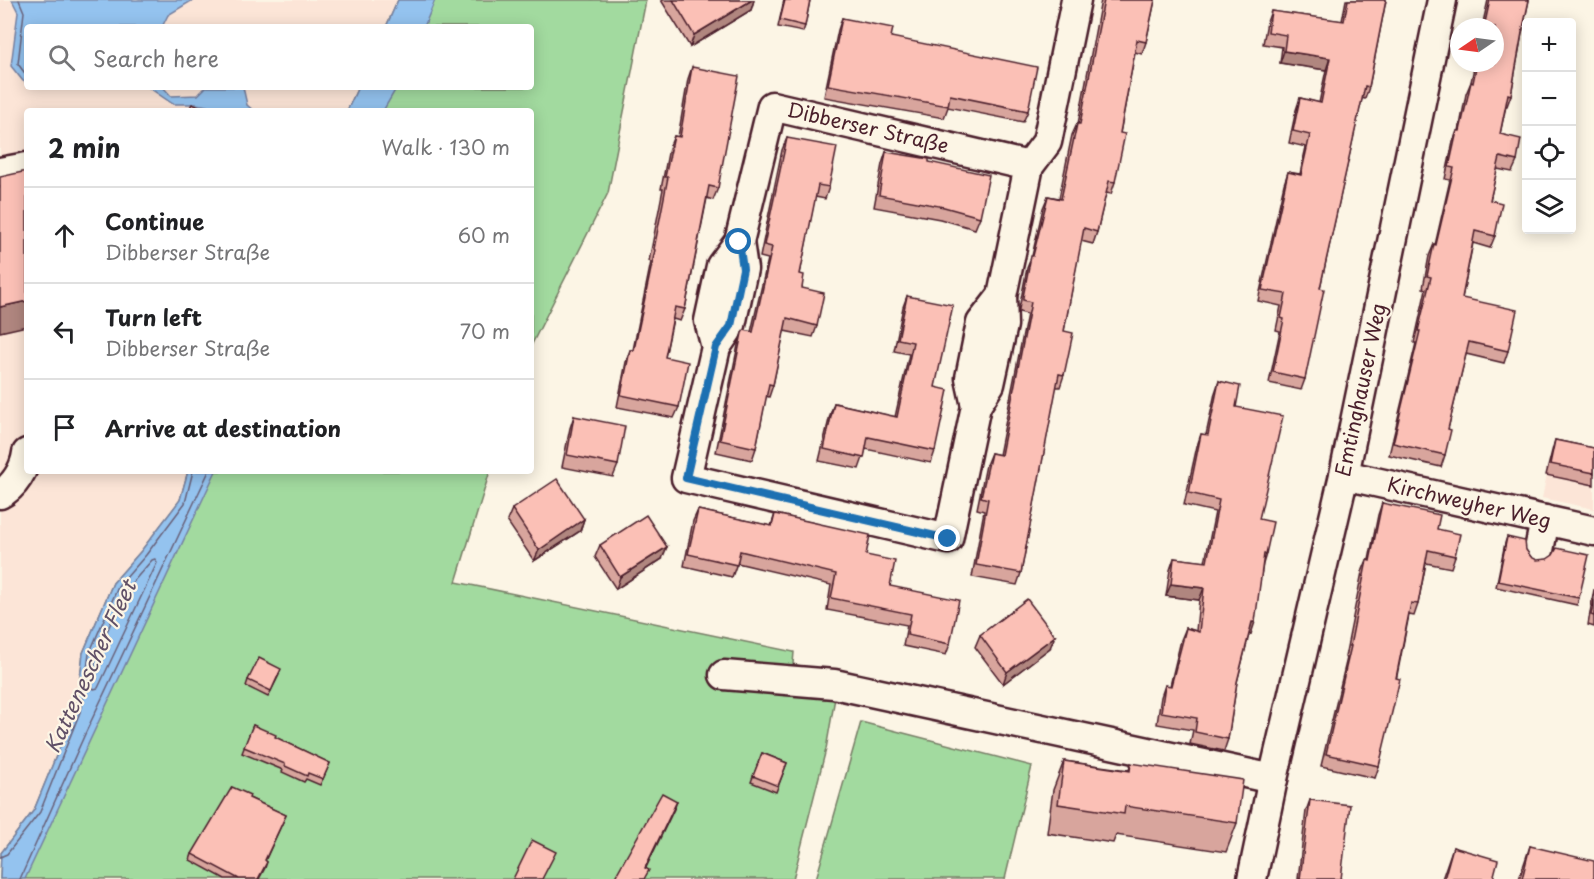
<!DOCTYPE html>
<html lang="en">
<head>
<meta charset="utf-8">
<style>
	:root { --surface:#fff; --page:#f6f6f6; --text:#202124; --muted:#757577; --line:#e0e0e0 }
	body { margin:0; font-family:"Playpen Sans",sans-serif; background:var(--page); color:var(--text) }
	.controls { position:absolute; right:18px; top:18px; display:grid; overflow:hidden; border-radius:6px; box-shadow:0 3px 15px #0003 }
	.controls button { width:54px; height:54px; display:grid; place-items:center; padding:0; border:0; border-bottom:2px solid var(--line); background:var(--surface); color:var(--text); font:30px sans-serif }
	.compass { position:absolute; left:1450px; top:18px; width:54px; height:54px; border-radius:50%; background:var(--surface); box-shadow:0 3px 15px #0003; rotate:257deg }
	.stop { position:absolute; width:18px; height:18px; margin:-14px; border:4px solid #1f6fb2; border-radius:50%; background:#fff }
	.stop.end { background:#1f6fb2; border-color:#fff; box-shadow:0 2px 6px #0008 }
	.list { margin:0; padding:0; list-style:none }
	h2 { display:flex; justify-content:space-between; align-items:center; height:78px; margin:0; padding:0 24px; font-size:26px }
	h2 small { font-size:20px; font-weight:400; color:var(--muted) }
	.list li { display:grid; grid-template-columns:39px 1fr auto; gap:18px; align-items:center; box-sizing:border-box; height:96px; padding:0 24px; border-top:2px solid var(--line) }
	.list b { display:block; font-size:22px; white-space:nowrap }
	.list p { margin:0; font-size:20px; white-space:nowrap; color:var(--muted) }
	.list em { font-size:20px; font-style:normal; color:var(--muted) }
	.icon { flex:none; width:33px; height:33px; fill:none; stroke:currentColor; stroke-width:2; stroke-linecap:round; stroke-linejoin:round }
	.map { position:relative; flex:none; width:1594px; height:879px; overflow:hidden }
	.search { position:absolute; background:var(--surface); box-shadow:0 3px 15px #0003; left:24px; top:24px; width:510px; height:66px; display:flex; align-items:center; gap:15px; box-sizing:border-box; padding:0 21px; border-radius:6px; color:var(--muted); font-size:22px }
	.panel { position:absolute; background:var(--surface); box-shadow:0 3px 15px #0003; left:24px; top:108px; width:510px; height:366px; border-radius:6px }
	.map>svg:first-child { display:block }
	.built { fill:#fce5d7 }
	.green { fill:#a2da9f; stroke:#767c65; stroke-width:1.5 }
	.water { fill:#94c3ef; stroke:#7681a1; stroke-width:1.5 }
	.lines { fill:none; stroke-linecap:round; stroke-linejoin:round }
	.shore { stroke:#686179; stroke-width:1.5 }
	.minor-casing { stroke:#4a1f2b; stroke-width:33 }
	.minor { stroke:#fcf5e5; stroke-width:28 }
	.wall { fill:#d8a59d; stroke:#4a1f2b; stroke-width:1.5 }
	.shaded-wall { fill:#b0867f; stroke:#4a1f2b; stroke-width:1.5 }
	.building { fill:#fbc0b6; stroke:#4a1f2b; stroke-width:1.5 }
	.route { stroke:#1f6fb2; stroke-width:8 }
	.labels { text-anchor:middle; stroke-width:4.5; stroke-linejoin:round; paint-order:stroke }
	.street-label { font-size:20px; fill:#4a1f2b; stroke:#fcf5e5 }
	.water-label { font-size:21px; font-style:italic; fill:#605066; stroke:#fcf5e5 }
</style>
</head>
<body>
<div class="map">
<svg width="1594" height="879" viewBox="0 0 1594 879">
	<rect width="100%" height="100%" fill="#fcf5e5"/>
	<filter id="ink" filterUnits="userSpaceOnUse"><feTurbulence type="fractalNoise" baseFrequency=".0167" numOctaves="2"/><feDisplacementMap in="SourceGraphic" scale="12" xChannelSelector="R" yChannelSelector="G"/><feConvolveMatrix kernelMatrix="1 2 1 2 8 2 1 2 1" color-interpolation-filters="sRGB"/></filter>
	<g filter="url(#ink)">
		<!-- built -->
		<g class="built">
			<path d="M0 0H398L386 27H27V87H358L347 111H27V471H188L180 500 141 551 113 583 83 653 77 705 34 810 0 856Z"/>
			<path d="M1552 451 1594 459V509L1542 498Z"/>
		</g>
		<!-- green -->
		<g class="green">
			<path d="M398 0H646L608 193 531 346V111H347L358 87H531V27H386Z"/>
			<path d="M188 471H490L456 582 794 652 793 664 839 675 826 749 793 879H0L1 853 34 810 77 705 83 653 113 583 141 551 180 500Z"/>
			<path d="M861 722 1032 766 1005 879H816Z"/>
		</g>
		<!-- water -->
		<g class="water">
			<path d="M12 0H193L168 15 162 27H27V82L23 81 11 66 18 12Z"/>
			<path d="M398 0H435L424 27H386Z"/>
			<path d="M148 87H163L171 96 198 95 206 87H243L247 105 254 111H215L207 106 196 104H173Z"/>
			<path d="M358 87H397L383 111H347Z"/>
			<path d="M188 471H216L25 879H0L1 853 34 810 77 705 83 653 113 583 141 551 180 500Z"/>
		</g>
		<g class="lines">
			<!-- shore -->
			<g class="shore">
				<path d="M19 0 24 12 18 64 27 76"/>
				<path d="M155 559 157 563 98 688 94 689 92 686 96 656 125 591 152 560Z"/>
				<path d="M0 857 7 854 40 812 82 707 89 654 118 587 146 555 185 503 193 471"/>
				<path d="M20 879 85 734 209 471"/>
			</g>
			<!-- minor casing -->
			<g class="minor-casing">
				<g id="minor">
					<path d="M1029 166 772 106 739 242 721 266 709 321 716 347 686 478 948 539 976 406 970 378 981 323 1002 296 1029 166 1047 142 1076 0"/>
					<path d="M0 172 27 167"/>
					<path d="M716 347 731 325 743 269 739 242"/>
					<path d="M976 406 990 384 1003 325 1002 296"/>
					<path d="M1344 475 1594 531"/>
					<path d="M0 494C14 487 25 469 27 453"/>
					<path d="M1539 550 1545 520"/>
					<path d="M724 675 834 684 1273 779"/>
					<path d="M1252 879 1273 779 1344 475 1442 0"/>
				</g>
			</g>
			<!-- minor -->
			<use href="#minor" class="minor"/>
		</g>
		<!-- wall -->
		<g class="wall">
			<path d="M661 0H754L751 10 690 47Z"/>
			<path d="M784 0H810L805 26 803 32 778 27Z"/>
			<path d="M1101 0H1155L1146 42 1142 54 1135 52 1120 133 1115 182 1111 194 1106 193 1097 232 1093 244 1081 241 1064 331V375L1060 387H1056L1021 573 1017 585 972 577 984 511 977 509 986 465 991 453 999 455 1027 314 1019 312V309L1027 268 1032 256 1043 208 1048 196 1059 198 1072 135 1077 124H1078Z"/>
			<path d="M1346 0H1386L1369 87 1365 99 1362 98 1320 288 1305 379 1301 390 1269 383 1280 331 1276 330 1281 306 1258 301 1284 184 1288 172 1300 174 1306 147 1289 143 1296 110 1300 98 1319 103 1326 70 1280 63 1282 47 1263 44 1267 22 1271 11 1342 21Z"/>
			<path d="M1488 0H1529L1522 33 1511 95 1507 106H1506L1500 134 1517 161 1512 172 1497 169 1490 200 1495 236 1490 248 1473 243 1462 298 1508 351 1504 363 1466 354 1448 429 1445 455 1441 467 1389 455 1416 343H1414L1426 289 1423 288 1429 256 1434 244 1435 245 1450 180 1445 179 1453 142 1457 131H1459L1466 94 1471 82 1475 63H1495V27H1482Z"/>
			<path d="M842 18 891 37 1028 111 1023 122 948 107 944 118 824 97 838 30Z"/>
			<path d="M692 67 718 188 713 200 707 198 685 309 680 321 673 319 665 357 679 407 674 418 617 407 626 362 630 350H633L651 262 649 261 663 189H661L669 148 674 136 678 137 688 79Z"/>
			<path d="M787 138 829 187 825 199 815 197 800 274 802 288 817 326 813 337 784 331 773 385 769 397 766 396 756 448 752 460 716 452 738 345 742 333 751 332 768 259 760 257 782 150Z"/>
			<path d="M886 152 929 162 980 217 975 229 940 219 874 207 882 164Z"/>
			<path d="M907 296 935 387V451L931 463 866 449 859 469 819 461 830 415 834 403 895 417 909 354 894 351 903 307Z"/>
			<path d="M1219 381 1236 407 1266 554 1263 564 1251 634H1249L1237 682 1228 739 1224 751 1190 744 1193 730 1157 724 1161 697 1165 685 1170 686 1181 640 1186 628 1196 631 1199 600 1166 596 1170 570 1174 558 1205 562 1215 512 1184 505 1197 446 1201 434 1206 435 1215 393Z"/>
			<path d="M574 416 618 465 613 477 562 467 570 428Z"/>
			<path d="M1555 440 1594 448V485L1546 475 1552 451Z"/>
			<path d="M1382 503 1437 529 1455 556 1451 568 1426 563 1418 604 1414 616 1409 615 1379 766 1375 778 1321 766 1347 658 1345 657 1362 572 1367 560H1369L1378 515Z"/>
			<path d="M512 509 584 519 580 531 534 561 507 521Z"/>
			<path d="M698 510 771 526 775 514 866 555 890 586 950 644 946 655 903 646 907 625 827 610 831 585 737 563 732 577 684 566 693 521Z"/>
			<path d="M1507 537 1526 550 1531 557 1579 598 1577 605 1496 587 1505 543Z"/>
			<path d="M600 545 662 559 616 589 595 557Z"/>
			<path d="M1594 589V627L1588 625Z"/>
			<path d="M980 635 1050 648 1003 684 975 647Z"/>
			<path d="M279 675 268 697 246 686 248 680Z"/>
			<path d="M253 725 275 737 330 763 320 785 306 779 304 782 282 772 283 770 242 753Z"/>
			<path d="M762 753 787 763 776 792 751 782Z"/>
			<path d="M1064 761 1129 770 1131 763 1237 823 1226 852 1116 835 1113 843 1047 833 1053 790Z"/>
			<path d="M249 798 286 815 265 861 267 862 265 868 259 879H225L190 860 192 854Z"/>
			<path d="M1310 800 1341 879H1298L1306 811Z"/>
			<path d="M1530 846 1594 879H1519Z"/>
			<path d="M1453 847 1493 879H1442Z"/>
		</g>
		<!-- shaded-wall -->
		<g class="shaded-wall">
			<path d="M752 0H754L751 10 690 47 694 35Z"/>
			<path d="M1284 51 1330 58 1326 70 1280 63Z"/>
			<path d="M27 301V326L0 332V307Z"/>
			<path d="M584 519 580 531 534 561 539 550Z"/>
			<path d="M667 547 662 559 616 589 620 577Z"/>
			<path d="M1171 584 1204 588 1199 600 1166 596Z"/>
			<path d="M1252 622H1255L1251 634H1248Z"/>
			<path d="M1055 636 1050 648 1003 684 1007 672Z"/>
			<path d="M677 801 675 807 643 874 645 868Z"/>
		</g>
		<!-- building -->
		<g class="building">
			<path d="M673 0H752L694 35Z"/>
			<path d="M785 0H810L805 26 780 20Z"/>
			<path d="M1104 0H1155L1146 42 1137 40 1120 133 1125 134 1115 182 1109 181 1097 232 1084 228 1064 331 1073 333 1064 375 1059 374 1021 573 976 565 988 499 981 497 991 453 1001 455 1031 302 1023 300V297L1031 256H1033L1048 196 1061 199 1077 124H1080Z"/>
			<path d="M1348 0H1386L1369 87 1365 86 1320 288 1324 289 1305 379 1273 372 1284 319 1281 318 1286 294 1262 290 1288 172 1301 175 1310 135 1293 131 1300 98 1321 103 1330 58 1284 51 1286 35 1268 32 1271 11 1344 21Z"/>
			<path d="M1490 0H1529L1522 33 1511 95 1508 94 1500 134 1521 139 1517 161 1500 157 1490 200 1502 203 1495 236 1475 231 1462 298 1517 310 1508 351 1469 342 1448 429 1451 430 1445 455 1393 443 1420 331H1418L1431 277 1427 276 1434 244 1436 245 1454 168 1449 167 1457 131H1460L1471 82 1473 83 1477 63H1495V27H1484Z"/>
			<path d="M842 18 893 28 891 37 1037 67 1028 111 950 95 948 106 828 85Z"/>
			<path d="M692 67 739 76 718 188 709 186 685 309 675 307 665 357 688 362 679 407 621 395 630 350H634L655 250 654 249 668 177H665L674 136 680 137Z"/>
			<path d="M192 104 209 111H188Z"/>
			<path d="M787 138 837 147 829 187 818 185 800 274 804 275 802 288 824 293 817 326 787 318 773 385 769 384 756 448 720 440 742 333 744 330 753 332 772 247 764 245Z"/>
			<path d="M886 152 929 159V162L989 175 980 217 944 207 879 195Z"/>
			<path d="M27 171V301L0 307V177Z"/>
			<path d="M907 296 953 305 935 387 948 390 935 451 868 437 864 458 824 449 834 403 897 417 913 342 898 339Z"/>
			<path d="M1219 381 1240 386 1236 407 1283 416 1259 519 1273 522 1266 554H1264L1255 622H1252L1237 682 1228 739 1195 732 1197 718 1161 712 1165 685 1171 686 1186 628 1199 632 1204 588 1171 584 1174 558 1207 562 1219 500 1189 493 1201 434 1208 435Z"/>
			<path d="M574 416 625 426 618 465 567 455Z"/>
			<path d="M1555 440 1594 448V473L1550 464Z"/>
			<path d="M557 479 584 519 539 550 512 509Z"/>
			<path d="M1382 503 1440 515 1437 529 1460 534 1455 556 1428 550 1418 604 1411 603 1396 678 1400 679 1379 766 1326 754 1351 646H1350L1367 560 1370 561Z"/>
			<path d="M698 510 772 526 775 514 870 535 866 555 895 561 890 586 959 600 950 644 907 635 911 614 831 598 836 574 740 551 737 565 688 554Z"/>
			<path d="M646 515 667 547 620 577 600 545Z"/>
			<path d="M1507 537 1525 541 1526 550 1531 557 1537 560 1547 559 1553 555 1557 548 1589 555 1579 598 1498 581Z"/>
			<path d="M1027 599 1055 636 1007 672 980 635Z"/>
			<path d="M1594 600V616L1591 615Z"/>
			<path d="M259 658 281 669 271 691 248 680Z"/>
			<path d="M253 725 276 735 275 737 330 763 323 779 308 773 307 776 285 766V764L244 747Z"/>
			<path d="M762 753 787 763 778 786 753 776Z"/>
			<path d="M1064 761 1130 771 1131 763 1243 780 1237 823 1125 806 1124 814 1058 804Z"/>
			<path d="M232 787 250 795 249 798 286 815 265 860 267 862 258 879H239L192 854Z"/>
			<path d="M662 793 677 801 645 868 649 870 644 879H619L615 877Z"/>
			<path d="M1310 800 1350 805 1341 879H1300Z"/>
			<path d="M532 840 556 852 542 879H513Z"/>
			<path d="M1530 846 1594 861V879H1522Z"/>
			<path d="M1453 847 1498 860 1493 879H1444Z"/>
		</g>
	</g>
	<g class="lines" filter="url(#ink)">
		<!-- route -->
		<path class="route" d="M739 242 743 269 731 326 716 347 686 478 948 539"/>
	</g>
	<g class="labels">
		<!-- street labels -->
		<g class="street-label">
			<text transform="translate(868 128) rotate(13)" y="7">Dibberser Straße</text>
			<text transform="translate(1361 390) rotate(-78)" y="7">Emtinghauser Weg</text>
			<text transform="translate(1469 503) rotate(13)" y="7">Kirchweyher Weg</text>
		</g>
		<!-- water labels -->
		<g class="water-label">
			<text transform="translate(91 667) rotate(-65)" y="7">Kattenescher Fleet</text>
		</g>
	</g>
</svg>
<div class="controls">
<button>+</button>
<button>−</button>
<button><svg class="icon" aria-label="locate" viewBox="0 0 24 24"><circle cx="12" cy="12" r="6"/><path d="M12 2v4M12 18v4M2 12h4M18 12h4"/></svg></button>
<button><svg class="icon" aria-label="layers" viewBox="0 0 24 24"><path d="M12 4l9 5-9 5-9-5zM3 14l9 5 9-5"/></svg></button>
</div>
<svg class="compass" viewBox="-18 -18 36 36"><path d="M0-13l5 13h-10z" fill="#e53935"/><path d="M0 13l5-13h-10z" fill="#757577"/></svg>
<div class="stop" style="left:739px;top:242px"></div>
<div class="stop end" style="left:948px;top:539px"></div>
<div class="search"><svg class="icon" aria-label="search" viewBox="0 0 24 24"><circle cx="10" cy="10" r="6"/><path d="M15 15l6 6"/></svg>Search here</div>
<section class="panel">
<h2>2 min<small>Walk · 130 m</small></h2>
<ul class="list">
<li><svg class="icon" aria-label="ahead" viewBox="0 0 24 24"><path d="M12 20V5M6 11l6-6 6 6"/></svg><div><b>Continue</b><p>Dibberser Straße</p></div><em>60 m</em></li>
<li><svg class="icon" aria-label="left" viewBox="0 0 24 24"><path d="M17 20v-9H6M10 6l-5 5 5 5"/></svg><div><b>Turn left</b><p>Dibberser Straße</p></div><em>70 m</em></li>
<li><svg class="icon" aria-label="arrive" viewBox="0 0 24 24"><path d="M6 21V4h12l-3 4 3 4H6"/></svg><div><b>Arrive at destination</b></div></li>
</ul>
</section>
</div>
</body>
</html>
